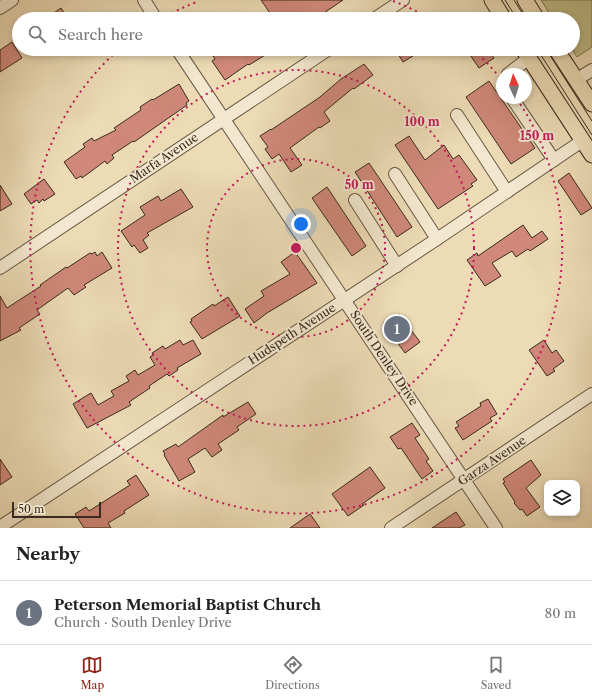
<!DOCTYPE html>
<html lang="en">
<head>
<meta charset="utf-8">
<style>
	:root { --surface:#fff; --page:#f2f2f2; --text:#222; --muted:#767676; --line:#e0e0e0; --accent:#8f2418 }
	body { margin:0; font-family:"Libre Caslon Text",serif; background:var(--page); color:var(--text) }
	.controls { position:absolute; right:12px; bottom:12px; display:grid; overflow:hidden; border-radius:8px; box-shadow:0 2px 6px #0003 }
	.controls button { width:36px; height:36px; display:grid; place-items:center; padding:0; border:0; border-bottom:1px solid var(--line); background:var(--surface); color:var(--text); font:20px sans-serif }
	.compass { position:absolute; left:496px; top:68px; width:36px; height:36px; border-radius:50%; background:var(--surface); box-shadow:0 2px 6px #0003; rotate:356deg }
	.scale { position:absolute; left:12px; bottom:10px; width:89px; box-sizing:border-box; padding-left:4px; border:2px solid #392b1f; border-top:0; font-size:11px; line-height:14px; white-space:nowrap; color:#392b1f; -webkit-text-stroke:3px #f3e8cf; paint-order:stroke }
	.you { position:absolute; left:301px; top:224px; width:14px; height:14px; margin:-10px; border:3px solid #fff; border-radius:50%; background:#1a73e8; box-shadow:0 0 0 6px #1a73e833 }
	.badge { display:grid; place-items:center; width:26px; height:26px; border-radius:50%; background:var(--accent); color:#fff; font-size:13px; font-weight:700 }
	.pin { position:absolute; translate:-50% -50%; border:2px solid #fff; box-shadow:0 1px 4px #0006 }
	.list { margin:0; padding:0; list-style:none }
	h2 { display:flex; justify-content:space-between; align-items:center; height:52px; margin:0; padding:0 16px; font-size:17px }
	h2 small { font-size:13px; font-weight:400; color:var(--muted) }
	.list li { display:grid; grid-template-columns:26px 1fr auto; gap:12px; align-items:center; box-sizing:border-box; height:64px; padding:0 16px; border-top:1px solid var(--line) }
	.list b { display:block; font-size:15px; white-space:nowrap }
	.list p { margin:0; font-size:13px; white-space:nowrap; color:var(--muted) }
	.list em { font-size:13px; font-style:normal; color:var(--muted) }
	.icon { flex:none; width:22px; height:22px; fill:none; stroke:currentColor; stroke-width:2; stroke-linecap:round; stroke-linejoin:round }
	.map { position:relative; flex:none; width:592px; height:528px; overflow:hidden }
	.search { position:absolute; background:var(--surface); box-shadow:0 2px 6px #0003; left:12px; right:12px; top:12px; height:44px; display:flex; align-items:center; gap:10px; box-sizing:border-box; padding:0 14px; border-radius:22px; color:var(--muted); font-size:15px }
	.sheet { height:116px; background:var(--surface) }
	nav { display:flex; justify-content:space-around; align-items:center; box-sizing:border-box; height:56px; border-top:1px solid var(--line); background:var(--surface); font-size:11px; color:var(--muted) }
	nav a { display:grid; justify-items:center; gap:2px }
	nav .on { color:var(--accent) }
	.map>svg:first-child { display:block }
	.green { fill:#bfbe88; stroke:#7c7454 }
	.building { fill:#cf8879; stroke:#392b1f }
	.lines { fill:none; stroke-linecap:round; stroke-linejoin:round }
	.minor-casing { stroke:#665744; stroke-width:14 }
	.major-casing { stroke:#392b1f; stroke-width:17 }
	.minor { stroke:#f3e8cf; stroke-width:12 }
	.major { stroke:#ecdbb5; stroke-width:15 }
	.tram { stroke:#392b1f; stroke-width:1 }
	.ring { fill:none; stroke:#c2185b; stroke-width:2; stroke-dasharray:2 4 }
	.labels { text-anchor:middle; stroke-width:3.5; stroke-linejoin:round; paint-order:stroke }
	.street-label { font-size:12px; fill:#392b1f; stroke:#f3e8cf }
	.centre { fill:#c2185b; stroke:#f3e8cf; stroke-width:2 }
	.ring-label { font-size:12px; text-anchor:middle; font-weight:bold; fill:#c2185b; stroke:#f3e8cf; stroke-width:3.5; stroke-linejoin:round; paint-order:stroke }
</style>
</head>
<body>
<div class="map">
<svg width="592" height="528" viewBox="0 0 592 528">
	<rect width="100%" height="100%" fill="#ecdbb5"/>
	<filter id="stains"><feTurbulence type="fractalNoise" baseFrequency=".005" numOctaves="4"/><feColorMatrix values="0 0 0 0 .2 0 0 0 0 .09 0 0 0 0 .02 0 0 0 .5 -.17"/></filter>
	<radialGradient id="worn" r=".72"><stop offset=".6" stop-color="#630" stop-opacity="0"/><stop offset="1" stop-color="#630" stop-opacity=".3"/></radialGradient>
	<!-- green -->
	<path class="green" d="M541 0H592V47L577 57 572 49H573V19H553Z"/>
	<!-- building -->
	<g class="building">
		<path d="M261 0H343L315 19H274Z"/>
		<path d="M61 8 68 19H45Z"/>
		<path d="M12 42 22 58 0 72V50Z"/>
		<path d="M208 49H275L249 65 248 64 225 80 212 61 215 59Z"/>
		<path d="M395 49H408L413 56 403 62Z"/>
		<path d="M466 49H487L494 58 479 68Z"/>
		<path d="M364 64 373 75 354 89 353 88 324 112 330 121 320 128 319 127 290 148 302 165 291 172 279 154 272 159 265 149 268 147 260 136 271 129V130L320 97 341 79Z"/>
		<path d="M489 81 535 148 511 164 466 97Z"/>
		<path d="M179 84 189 101 186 103 187 105 134 142 133 141 112 155 114 158 107 164 105 161 82 178 81 176 76 179 64 162 85 147 83 144 92 138 94 141 116 130 114 128 141 110 140 107 152 99 153 100Z"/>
		<path d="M409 136 425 160 444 145 453 159 459 155 477 180 471 184 473 186 438 209 395 145Z"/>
		<path d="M369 163 412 227 397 237 355 172Z"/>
		<path d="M569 173 592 208 581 215 558 181Z"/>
		<path d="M44 179 55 194 44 201 43 199 39 203 37 200 31 204 24 194Z"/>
		<path d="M0 185 12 204 0 211Z"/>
		<path d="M327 187 366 246 352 256 312 198Z"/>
		<path d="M181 189 193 207 147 233 149 235 143 240 148 248 140 253 134 245 132 247 121 231 145 215 140 207 158 196 161 201Z"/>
		<path d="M523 225 532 238 542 231 548 239 530 251 528 249 516 257 512 251 492 263 501 276 485 286 467 260 477 253 478 256Z"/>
		<path d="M95 252 97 256 102 252 112 268 84 285 86 287 74 295 68 288 37 310 40 314 19 328 21 330 0 341V296L7 308 41 286 40 285 66 267 67 268 90 253 92 254Z"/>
		<path d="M295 252 317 283 267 313 254 323 245 309 264 296 261 291 290 274 281 262Z"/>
		<path d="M228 297 240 316 202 339 190 322 192 321 191 319 213 304 214 306Z"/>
		<path d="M399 314 420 342 405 353 383 323 392 317 393 319Z"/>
		<path d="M180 340 183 345 193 340 201 354 177 368 178 370 169 376 167 374 149 386 150 388 129 402 131 405 87 428 73 404 91 393 98 405 114 396 111 391 129 381 126 376 135 370 138 375 155 365 150 357 153 355 152 353 163 346 165 349Z"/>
		<path d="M544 340 552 353 556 350 564 361 553 369 555 371 547 376 529 350Z"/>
		<path d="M488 399 497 414 490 418 492 421 463 440 455 428 459 426 456 422 481 406 480 403Z"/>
		<path d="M248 402 256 414 237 427 239 430 218 444 222 450 212 457 205 448 188 459 195 472 179 481 164 455 165 454 163 451 176 444 178 447 223 415V417Z"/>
		<path d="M412 423 420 435 415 438 429 459 426 461 433 471 422 479 401 448 398 449 390 437Z"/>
		<path d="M0 459 12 477 0 485Z"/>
		<path d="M531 460 541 475 526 488 540 507 527 516 522 509 520 510 514 503 515 502 503 483 505 482 503 479Z"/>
		<path d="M370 467 385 488 362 504 364 505 348 516 332 494Z"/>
		<path d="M136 475 149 495 124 511 125 513 108 523 111 528H84L75 514 86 507 89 511 130 485 127 481Z"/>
		<path d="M456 512 465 525 459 528H432Z"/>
		<path d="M310 514 320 528H290Z"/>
	</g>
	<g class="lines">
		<!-- minor casing -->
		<g class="minor-casing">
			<g id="minor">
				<path d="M144 0 156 19"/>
				<path d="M0 8 12 0"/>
				<path d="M374 19 403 0"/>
				<path d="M177 49 496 528"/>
				<path d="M508 74 529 58"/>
				<path d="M576 80 592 70"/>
				<path d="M512 98 554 160"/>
				<path d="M457 115 507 192"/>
				<path d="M395 174 437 239"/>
				<path d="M355 200 397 266"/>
				<path d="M0 268 329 49"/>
				<path d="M0 527 437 239 582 141"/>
				<path d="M391 528 592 394"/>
			</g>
		</g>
		<!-- major casing -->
		<g class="major-casing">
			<g id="major">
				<path d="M492 0 504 19"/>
				<path d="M525 0 537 19"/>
				<path d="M523 49 592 155"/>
				<path d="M556 49 592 104"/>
			</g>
		</g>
		<!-- minor -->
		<use href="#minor" class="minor"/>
		<!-- major -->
		<use href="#major" class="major"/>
		<!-- tram -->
		<g class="tram">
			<path d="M505 0 517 19"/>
			<path d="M514 0 526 19"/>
			<path d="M537 49 592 135"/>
			<path d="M546 49 592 121"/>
		</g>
	</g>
	<!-- distance rings -->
	<g class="ring">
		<circle cx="296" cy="248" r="89"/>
		<circle cx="296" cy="248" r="178"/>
		<path d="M161 19A266 266 0 0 1 199 1M393 1A266 266 0 0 1 431 19M474 50A266 266 0 0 1 501 79M517 99A266 266 0 1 1 118 50"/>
	</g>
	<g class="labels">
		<!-- street labels -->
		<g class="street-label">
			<text transform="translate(164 158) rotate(-34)" y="4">Marfa Avenue</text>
			<text transform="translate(292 334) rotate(-33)" y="4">Hudspeth Avenue</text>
			<text transform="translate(384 358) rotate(56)" y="4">South Denley Drive</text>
			<text transform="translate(492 461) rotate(-34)" y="4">Garza Avenue</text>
		</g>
	</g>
	<circle cx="296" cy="248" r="6" class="centre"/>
	<g class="ring-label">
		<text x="422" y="126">100 m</text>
		<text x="537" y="140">150 m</text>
		<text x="359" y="189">50 m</text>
	</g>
	<rect width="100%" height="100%" filter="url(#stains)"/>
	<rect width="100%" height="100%" fill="url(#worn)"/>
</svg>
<div class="controls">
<button><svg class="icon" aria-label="layers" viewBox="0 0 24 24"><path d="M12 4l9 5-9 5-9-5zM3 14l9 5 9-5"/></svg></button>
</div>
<svg class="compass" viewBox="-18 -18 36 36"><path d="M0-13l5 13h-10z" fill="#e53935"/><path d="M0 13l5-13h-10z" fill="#767676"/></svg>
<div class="scale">50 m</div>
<div class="you"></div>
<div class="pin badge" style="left:397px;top:329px;background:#6b7280">1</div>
<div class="search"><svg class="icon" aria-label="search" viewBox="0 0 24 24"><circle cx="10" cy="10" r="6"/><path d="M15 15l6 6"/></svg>Search here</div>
</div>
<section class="sheet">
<h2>Nearby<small></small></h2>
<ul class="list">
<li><span class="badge" style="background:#6b7280">1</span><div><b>Peterson Memorial Baptist Church</b><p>Church · South Denley Drive</p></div><em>80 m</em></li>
</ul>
</section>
<nav>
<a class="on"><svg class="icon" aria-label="map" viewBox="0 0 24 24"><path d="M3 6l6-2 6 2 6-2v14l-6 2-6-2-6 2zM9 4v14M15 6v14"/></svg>Map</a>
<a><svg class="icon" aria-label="directions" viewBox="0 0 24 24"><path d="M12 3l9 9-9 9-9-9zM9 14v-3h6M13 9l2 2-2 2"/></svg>Directions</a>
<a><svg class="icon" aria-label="saved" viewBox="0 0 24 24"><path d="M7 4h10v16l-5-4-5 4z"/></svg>Saved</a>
</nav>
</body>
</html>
